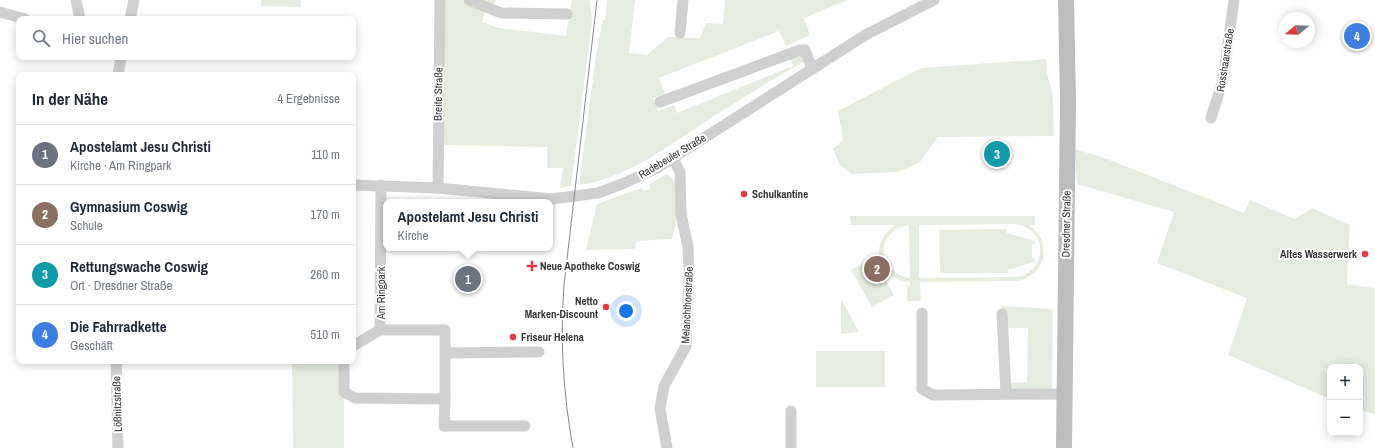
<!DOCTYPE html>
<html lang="de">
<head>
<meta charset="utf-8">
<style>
	:root { --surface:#fff; --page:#f2f2f3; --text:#1f2937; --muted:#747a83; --line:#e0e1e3; --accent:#111827 }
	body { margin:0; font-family:"Archivo Narrow",sans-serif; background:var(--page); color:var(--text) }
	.controls { position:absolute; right:12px; bottom:12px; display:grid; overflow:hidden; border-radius:8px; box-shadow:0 2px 10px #0003 }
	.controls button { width:36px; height:36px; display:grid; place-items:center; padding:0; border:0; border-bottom:1px solid var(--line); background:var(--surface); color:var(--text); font:20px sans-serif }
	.compass { position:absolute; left:1279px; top:12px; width:36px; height:36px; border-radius:50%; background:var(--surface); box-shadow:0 2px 10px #0003; rotate:251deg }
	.you { position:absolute; left:626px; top:311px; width:14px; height:14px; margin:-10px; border:3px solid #fff; border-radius:50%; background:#1a73e8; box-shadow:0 0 0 6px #1a73e833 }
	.badge { display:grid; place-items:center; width:26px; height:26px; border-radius:50%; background:var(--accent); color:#fff; font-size:13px; font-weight:700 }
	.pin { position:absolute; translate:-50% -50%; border:2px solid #fff; box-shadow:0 1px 4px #0006 }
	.popup { position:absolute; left:383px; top:199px; width:170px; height:52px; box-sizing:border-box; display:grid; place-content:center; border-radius:8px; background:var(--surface); filter:drop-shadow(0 1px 3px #0005); font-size:13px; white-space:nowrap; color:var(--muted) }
	.popup b { font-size:15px; color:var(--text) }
	.popup::after { content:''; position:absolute; left:50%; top:100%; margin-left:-8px; border:8px solid transparent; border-top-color:var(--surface) }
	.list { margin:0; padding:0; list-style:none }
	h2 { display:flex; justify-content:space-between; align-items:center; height:52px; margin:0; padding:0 16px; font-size:17px }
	h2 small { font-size:13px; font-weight:400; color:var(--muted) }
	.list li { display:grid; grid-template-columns:26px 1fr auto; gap:12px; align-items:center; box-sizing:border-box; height:60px; padding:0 16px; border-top:1px solid var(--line) }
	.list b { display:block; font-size:15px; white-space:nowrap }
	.list p { margin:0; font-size:13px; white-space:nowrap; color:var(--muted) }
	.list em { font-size:13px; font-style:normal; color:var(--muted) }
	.icon { flex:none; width:22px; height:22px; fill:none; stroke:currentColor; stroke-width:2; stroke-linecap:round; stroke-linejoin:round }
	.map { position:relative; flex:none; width:1375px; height:448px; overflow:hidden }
	.search { position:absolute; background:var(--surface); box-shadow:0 2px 10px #0003; left:16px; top:16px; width:340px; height:44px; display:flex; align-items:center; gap:10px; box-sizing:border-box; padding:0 14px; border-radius:8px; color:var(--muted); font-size:15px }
	.panel { position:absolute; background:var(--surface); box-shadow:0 2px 10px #0003; left:16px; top:72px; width:340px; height:292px; border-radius:8px }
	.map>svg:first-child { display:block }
	.green { fill:#e6ecdf; fill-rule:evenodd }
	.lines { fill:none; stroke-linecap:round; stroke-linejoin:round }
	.minor { stroke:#d0d0d0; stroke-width:11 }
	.secondary { stroke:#bdbdbd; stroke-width:16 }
	.tram { stroke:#888; stroke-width:1 }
	.poi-dot { fill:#e63946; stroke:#fff; stroke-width:1.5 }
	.labels { text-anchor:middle; stroke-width:4; stroke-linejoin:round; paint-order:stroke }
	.street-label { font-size:11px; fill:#333; stroke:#fff }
	.poi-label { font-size:11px; font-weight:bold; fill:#333; stroke:#fff; text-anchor:start }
</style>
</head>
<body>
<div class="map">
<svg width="1375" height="448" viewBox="0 0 1375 448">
	<rect width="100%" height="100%" fill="#fff"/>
	<!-- green -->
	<g class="green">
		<path d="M261 0H301V7L261 6Z"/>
		<path d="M445 0H496L492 7 487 5 482 22 499 28 566 36 572 0H590L592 21 571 186 560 188 563 168H547V147L441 145Z"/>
		<path d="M607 0H635L629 53 647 55 668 37 700 38 706 23 723 24 725 0H848L804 18 810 35 786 46 779 31 659 78 665 94 653 98 658 111 674 105 677 113 793 66 790 58 803 54 806 61C774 78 744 97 714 116 672 143 630 178 579 185L596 55 603 20H605Z"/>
		<path d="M1046 59 1047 73 1053 97 1054 136 938 137 920 162 898 172 852 174 840 165 833 149 843 140 838 111 921 68Z"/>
		<path d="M1075 149 1102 157 1244 213 1250 200 1295 219 1312 208 1350 225 1347 284 1375 288V414L1360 410V367H1330V399L1228 355 1247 298 1157 263 1174 212 1077 184Z"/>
		<path d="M667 174 676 183V221L672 239 636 241 635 249 586 250 597 204 641 188 644 191 650 189 649 184Z"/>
		<path d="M850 216H1035V225H1029L1037 232 1042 239 1044 254 1042 262 1036 272 1025 279 1019 281 920 282 921 301H907V286H910V282C890 281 873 263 881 242 884 234 889 230 895 225H851ZM1017 224C1048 231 1048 269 1018 277L919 278V225ZM909 225 910 278H909C876 271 874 231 909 225Z"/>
		<path d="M1007 229V233L1035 241 1034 244H1032V258L1035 259 1034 262 1008 270V273H940L939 230Z"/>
		<path d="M873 257 894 295 872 307 851 270Z"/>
		<path d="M841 299 859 332 841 334Z"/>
		<path d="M1002 306 1053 309 1052 394 1006 393 1005 383 1027 382 1028 328H1003Z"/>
		<rect x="816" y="351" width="69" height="36"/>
		<path d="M292 361H344V448H293Z"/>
	</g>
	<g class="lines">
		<!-- minor -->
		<g class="minor">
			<path d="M76 0 80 19"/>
			<path d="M469 0 501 13 567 14"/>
			<path d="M0 12 25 19"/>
			<path d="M130 19 134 0"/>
			<path d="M680 33 683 0"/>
			<path d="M118 75 121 57"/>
			<path d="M660 102 800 50H805L812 69"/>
			<path d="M1211 118 1223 80 1234 0"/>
			<path d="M353 185 438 188 552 199 598 193 622 184 657 168 867 34 934 0"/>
			<path d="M438 188 440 0"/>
			<path d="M922 313V389L933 395 1065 394"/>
			<path d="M1002 314 1006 393"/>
			<path d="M380 330 381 185"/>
			<path d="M446 353 539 352"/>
			<path d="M116 361 118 448"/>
			<path d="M344 361V392L355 398 445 399V330H380L353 346"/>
			<path d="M445 399 444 426H525"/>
			<path d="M791 411V448"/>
			<path d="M667 448 660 409 664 386 686 346 689 273 688 247 681 214 680 172 673 158"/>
		</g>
		<!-- secondary -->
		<path class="secondary" d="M1064 448 1068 100 1066 0"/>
		<!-- tram -->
		<path class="tram" d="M573 448C563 393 560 340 564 285L597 0"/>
	</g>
	<!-- markers -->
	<g class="poi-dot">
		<circle cx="744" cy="194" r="4"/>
		<circle cx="1365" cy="254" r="4"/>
		<path d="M530 260h4v4h4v4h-4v4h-4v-4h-4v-4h4z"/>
		<circle cx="606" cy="307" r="4"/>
		<circle cx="513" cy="337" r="4"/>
	</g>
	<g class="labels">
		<!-- street labels -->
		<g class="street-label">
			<text transform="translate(1225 60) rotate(-81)" y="4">Rosshaarstraße</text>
			<text transform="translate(438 94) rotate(-89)" y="4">Breite Straße</text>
			<text transform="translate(672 156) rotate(-31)" y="4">Radebeuler Straße</text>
			<text transform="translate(1066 224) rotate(-89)" y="4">Dresdner Straße</text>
			<text transform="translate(381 293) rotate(-90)" y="4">Am Ringpark</text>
			<text transform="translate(687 305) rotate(-87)" y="4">Melanchthonstraße</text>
			<text transform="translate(117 404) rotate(-92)" y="4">Lößnitzstraße</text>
		</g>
		<!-- poi labels -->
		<g class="poi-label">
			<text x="752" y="198">Schulkantine</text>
			<text x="1357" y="258" text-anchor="end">Altes Wasserwerk</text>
			<text x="540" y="270">Neue Apotheke Coswig</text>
			<text x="598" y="305" text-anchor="end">Netto<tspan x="598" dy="13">Marken-Discount</tspan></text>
			<text x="521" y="341">Friseur Helena</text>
		</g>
	</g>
</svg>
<div class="controls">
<button>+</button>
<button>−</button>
</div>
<svg class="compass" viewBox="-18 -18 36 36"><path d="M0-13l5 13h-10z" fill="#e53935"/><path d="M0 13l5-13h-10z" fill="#747a83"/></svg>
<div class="you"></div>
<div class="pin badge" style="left:468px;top:279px;background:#6b7280">1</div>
<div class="popup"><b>Apostelamt Jesu Christi</b>Kirche</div>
<div class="pin badge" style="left:877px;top:269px;background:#8d6e63">2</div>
<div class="pin badge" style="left:997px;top:154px;background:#0f9aa8">3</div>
<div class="pin badge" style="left:1357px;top:36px;background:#3f7fe0">4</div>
<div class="search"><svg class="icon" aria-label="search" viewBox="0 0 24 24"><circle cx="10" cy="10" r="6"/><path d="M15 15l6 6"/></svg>Hier suchen</div>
<section class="panel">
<h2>In der Nähe<small>4 Ergebnisse</small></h2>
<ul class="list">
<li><span class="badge" style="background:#6b7280">1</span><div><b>Apostelamt Jesu Christi</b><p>Kirche · Am Ringpark</p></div><em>110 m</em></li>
<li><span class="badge" style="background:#8d6e63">2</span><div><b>Gymnasium Coswig</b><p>Schule</p></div><em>170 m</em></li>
<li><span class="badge" style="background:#0f9aa8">3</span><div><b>Rettungswache Coswig</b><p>Ort · Dresdner Straße</p></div><em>260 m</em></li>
<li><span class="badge" style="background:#3f7fe0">4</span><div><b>Die Fahrradkette</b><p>Geschäft</p></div><em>510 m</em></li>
</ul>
</section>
</div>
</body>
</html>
